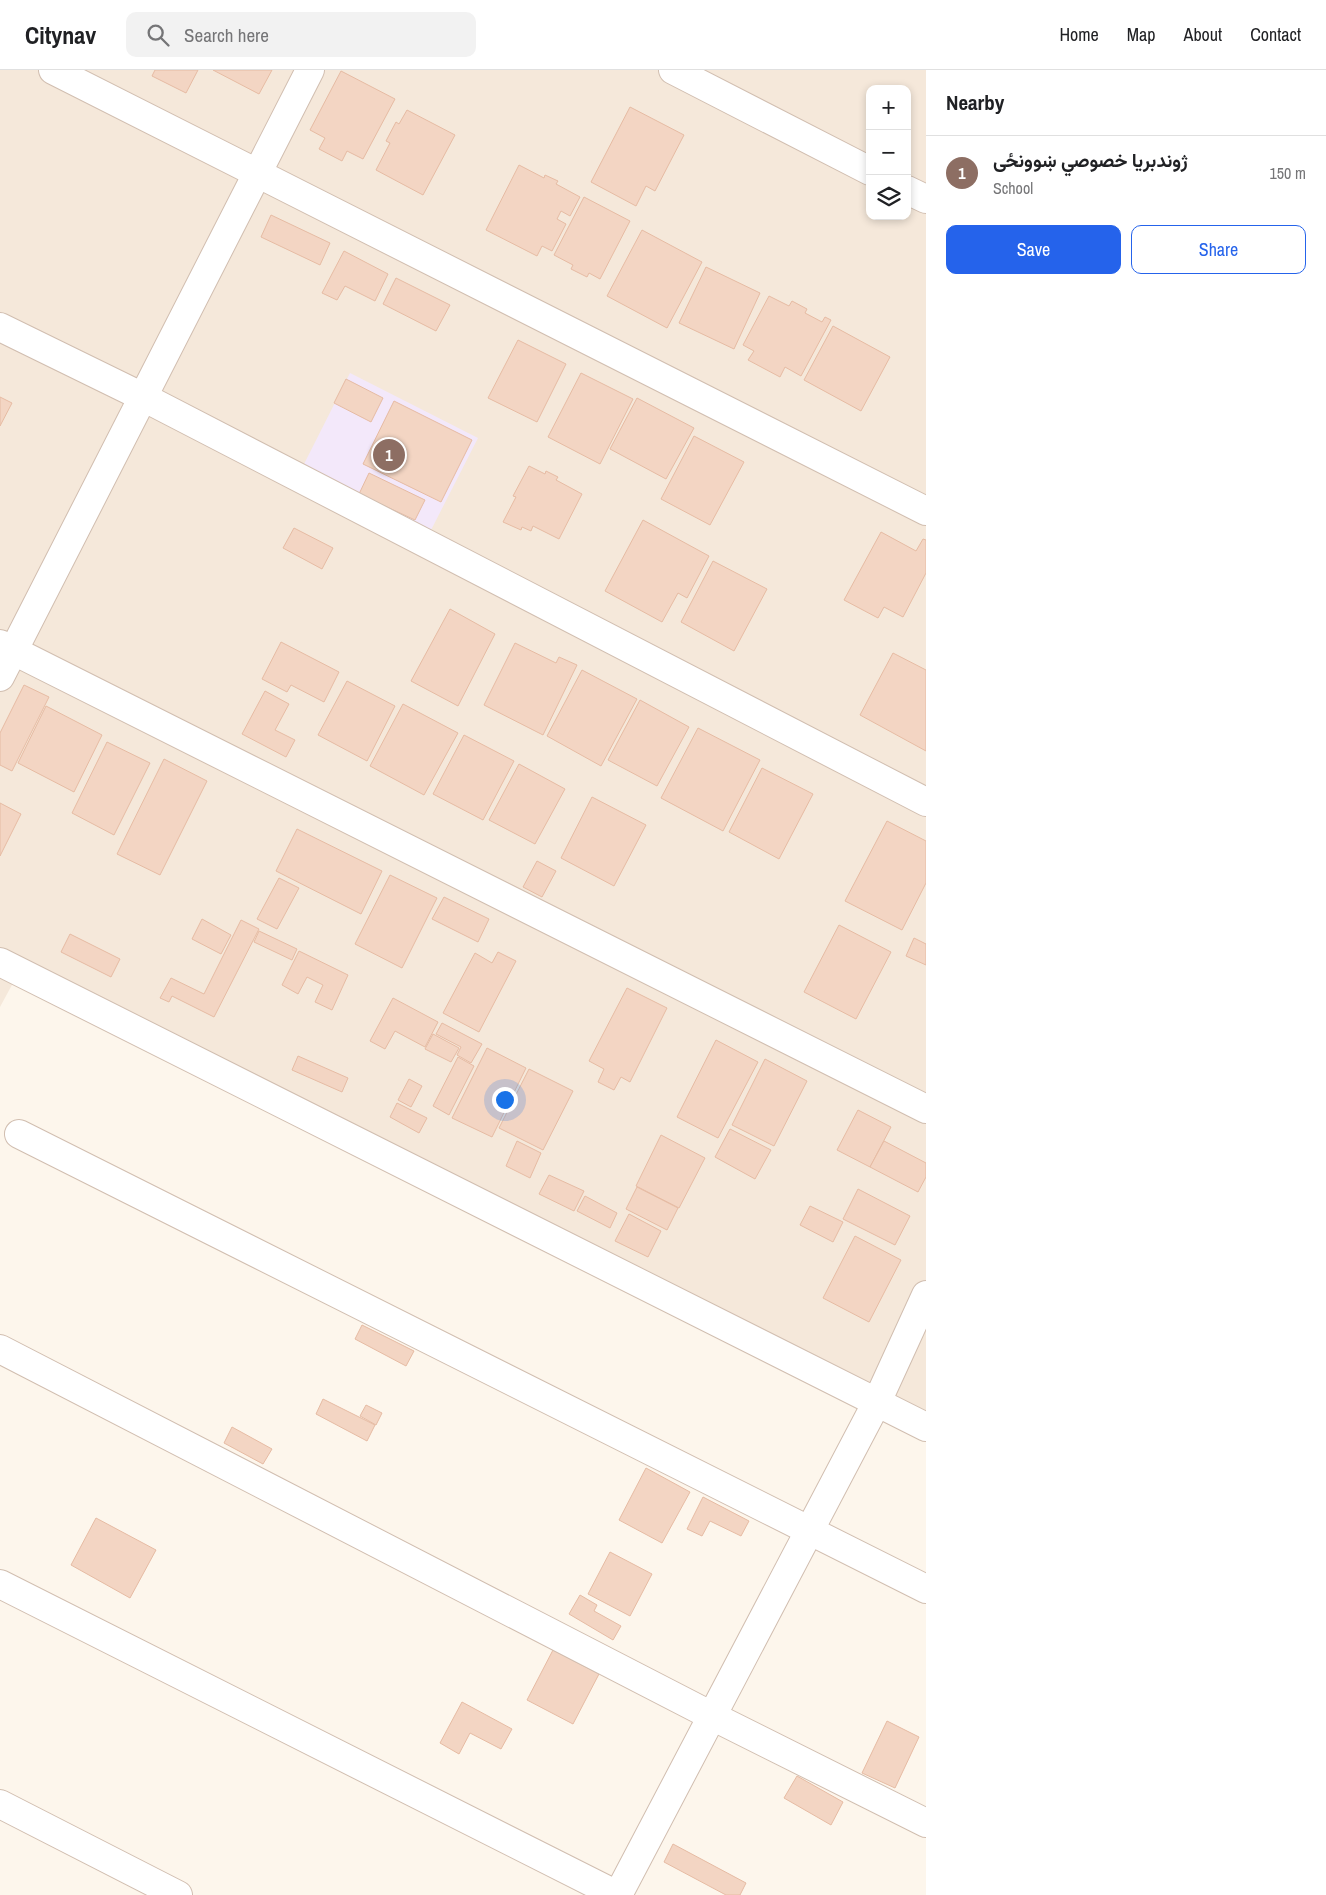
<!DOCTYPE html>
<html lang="en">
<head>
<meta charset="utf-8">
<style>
	:root { --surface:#fff; --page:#f2f2f2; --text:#202124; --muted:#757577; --line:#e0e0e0; --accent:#2563eb }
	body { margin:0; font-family:"Archivo Narrow",Vazirmatn,sans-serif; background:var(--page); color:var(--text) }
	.controls { position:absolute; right:15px; top:15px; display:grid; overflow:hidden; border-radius:10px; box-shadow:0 2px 8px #0003 }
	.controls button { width:45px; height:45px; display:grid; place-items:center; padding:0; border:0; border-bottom:1px solid var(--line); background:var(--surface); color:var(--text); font:25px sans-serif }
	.you { position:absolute; left:504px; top:1029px; width:18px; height:18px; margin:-12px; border:4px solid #fff; border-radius:50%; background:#1a73e8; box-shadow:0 0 0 8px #1a73e833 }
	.badge { display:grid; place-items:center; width:32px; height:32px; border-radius:50%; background:var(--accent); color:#fff; font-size:16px; font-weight:700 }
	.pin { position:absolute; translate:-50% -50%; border:2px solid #fff; box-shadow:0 1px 5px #0006 }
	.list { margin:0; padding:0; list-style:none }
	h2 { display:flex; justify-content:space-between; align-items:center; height:65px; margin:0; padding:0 20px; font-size:21px }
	h2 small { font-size:16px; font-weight:400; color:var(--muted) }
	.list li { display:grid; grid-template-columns:32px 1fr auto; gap:15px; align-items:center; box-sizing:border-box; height:75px; padding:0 20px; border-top:1px solid var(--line) }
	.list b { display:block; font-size:19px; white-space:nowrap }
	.list p { margin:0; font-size:16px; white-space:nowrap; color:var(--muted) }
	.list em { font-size:16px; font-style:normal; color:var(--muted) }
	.actions { display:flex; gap:10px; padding:15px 20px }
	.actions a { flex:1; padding:11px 0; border:1px solid var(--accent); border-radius:10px; text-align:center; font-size:18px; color:var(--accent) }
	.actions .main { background:var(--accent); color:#fff }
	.icon { flex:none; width:28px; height:28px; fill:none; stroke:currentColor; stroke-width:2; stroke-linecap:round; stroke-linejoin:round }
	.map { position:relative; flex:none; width:926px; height:1825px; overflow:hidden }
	header { display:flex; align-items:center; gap:30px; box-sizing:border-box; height:70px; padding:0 25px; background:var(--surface); border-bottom:1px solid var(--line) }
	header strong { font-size:24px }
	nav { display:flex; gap:28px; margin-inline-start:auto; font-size:18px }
	.search { width:350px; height:45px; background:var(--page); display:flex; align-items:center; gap:12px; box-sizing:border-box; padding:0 18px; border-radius:10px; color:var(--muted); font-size:19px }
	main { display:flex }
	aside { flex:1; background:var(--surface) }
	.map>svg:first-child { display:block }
	.residential { fill:#f5e8da; fill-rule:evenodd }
	.education { fill:#f3e8fa }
	.building { fill:#f3d5c3; stroke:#e6bba3 }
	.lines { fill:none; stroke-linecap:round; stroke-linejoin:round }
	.minor-casing { stroke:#d1beb0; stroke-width:30 }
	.minor { stroke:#fff; stroke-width:28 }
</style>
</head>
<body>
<header>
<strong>Citynav</strong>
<div class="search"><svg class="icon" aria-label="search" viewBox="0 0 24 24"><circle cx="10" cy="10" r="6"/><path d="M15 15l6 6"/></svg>Search here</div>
<nav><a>Home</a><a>Map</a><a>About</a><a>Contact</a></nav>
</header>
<main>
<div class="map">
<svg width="926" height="1825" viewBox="0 0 926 1825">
	<rect width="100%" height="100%" fill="#fdf6ec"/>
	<!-- residential -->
	<path class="residential" d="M0 0H926V1357L19 902 0 937ZM870 19H907V146H870Z"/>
	<!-- education -->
	<path class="education" d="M350 303 478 368 428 466 300 402Z"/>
	<!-- building -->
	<g class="building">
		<path d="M155 0H198L186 23 152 6Z"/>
		<path d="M213 0H272L259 24Z"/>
		<path d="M341 1 395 29 363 89 347 81 342 91 319 79 325 68 310 60Z"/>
		<path d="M630 37 684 65 655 121 646 116 636 136 591 112Z"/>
		<path d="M407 40 455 65 423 125 376 100 390 73 386 71 396 52 399 54Z"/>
		<path d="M519 95 544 108 545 105 558 111 556 114 580 127 570 146 561 141 557 149 566 154 552 181 542 176 537 186 486 160Z"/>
		<path d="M584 127 630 151 600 209 589 203 587 207 571 199 573 195 554 185Z"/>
		<path d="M271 145 330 173 320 195 261 167Z"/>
		<path d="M642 160 702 192 667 258 607 226Z"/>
		<path d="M344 181 388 204 375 231 345 216 337 230 322 223Z"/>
		<path d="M706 197 760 223 734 279 679 253Z"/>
		<path d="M396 208 450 235 436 261 383 234Z"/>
		<path d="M769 226 789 236 792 231 807 239 805 243 822 252 825 247 831 250 801 306 785 297 780 307 748 290 754 281 743 275Z"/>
		<path d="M833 256 890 287 861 341 804 310Z"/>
		<path d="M518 270 566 294 537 352 488 328Z"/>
		<path d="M581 303 633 329 600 394 548 367Z"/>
		<path d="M346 309 383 328 371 352 334 333Z"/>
		<path d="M0 327 12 333 0 356Z"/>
		<path d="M637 328 694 358 666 409 610 379Z"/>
		<path d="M394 331 472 370 441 432 363 394Z"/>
		<path d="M694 366 744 392 710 455 661 429Z"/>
		<path d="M529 396 545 404 546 401 558 407 556 410 582 424 559 469 533 456 531 461 522 457 521 460 503 452 516 427 513 426Z"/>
		<path d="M369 403 425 430 415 450 359 424Z"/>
		<path d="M643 450 709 486 687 528 678 523 662 552 605 521Z"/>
		<path d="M294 458 333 478 322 499 283 478Z"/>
		<path d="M881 462 916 481 923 469 926 470V503L903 547 884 537 878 548 844 530Z"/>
		<path d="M713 491 767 519 734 581 681 552Z"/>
		<path d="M450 539 495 564 458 636 411 611Z"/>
		<path d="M281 572 339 602 324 632 291 615 287 622 262 609Z"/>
		<path d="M515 573 556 593 559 587 577 595 543 665 484 635Z"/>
		<path d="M893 583 926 600V681L860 645Z"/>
		<path d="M582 600 637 629 601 696 547 666Z"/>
		<path d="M347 611 395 636 367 691 318 665Z"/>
		<path d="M24 615 49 627 12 701 0 695V663Z"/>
		<path d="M265 621 289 634 275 660 295 670 286 687 242 664Z"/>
		<path d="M640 630 689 657 657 716 608 690Z"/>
		<path d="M403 634 458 663 424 725 370 696Z"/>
		<path d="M46 636 102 665 74 722 18 693Z"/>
		<path d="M698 658 760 690 723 761 661 728Z"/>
		<path d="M464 665 514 691 483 750 433 724Z"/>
		<path d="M107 672 150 693 114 765 72 743Z"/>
		<path d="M164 689 207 711 160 805 117 784Z"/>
		<path d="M519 694 565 719 535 774 489 750Z"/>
		<path d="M762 698 813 724 779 789 729 762Z"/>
		<path d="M592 727 646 755 614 816 561 788Z"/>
		<path d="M0 733 21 744 0 786Z"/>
		<path d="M887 751 926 771V813L902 860 845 831Z"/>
		<path d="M297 759 382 801 361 844 276 801Z"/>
		<path d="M537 791 556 801 542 827 523 817Z"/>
		<path d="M390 805 437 828 402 898 355 874Z"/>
		<path d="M279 808 299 818 277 859 257 849Z"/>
		<path d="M444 827 489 849 478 872 432 849Z"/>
		<path d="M202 849 231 865 221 884 192 869Z"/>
		<path d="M241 850 259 859 214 947 172 926 169 932 160 928 171 908 204 924Z"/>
		<path d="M839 855 891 882 856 949 804 922Z"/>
		<path d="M259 861 297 879 292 890 254 872Z"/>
		<path d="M70 864 120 889 111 907 61 882Z"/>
		<path d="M914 868 926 874V895L906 886Z"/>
		<path d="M299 881 348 905 332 940 315 932 323 915 307 907 298 924 282 915Z"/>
		<path d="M498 882 516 891 479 962 443 943 475 883 492 893Z"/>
		<path d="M627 918 667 938 630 1012 621 1007 614 1020 598 1012 604 999 589 991Z"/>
		<path d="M393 928 438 952 425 977 395 961 385 979 370 971Z"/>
		<path d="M442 953 482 974 471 993 457 985 461 977 436 964Z"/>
		<path d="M433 964 459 978 451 992 425 979Z"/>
		<path d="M716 970 758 992 718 1068 677 1047Z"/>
		<path d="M487 978 526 998 492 1067 452 1048Z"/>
		<path d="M298 986 348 1008 342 1022 292 1000Z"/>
		<path d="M458 987 474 996 449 1045 433 1036Z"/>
		<path d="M765 989 807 1011 774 1076 732 1055Z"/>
		<path d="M529 999 573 1021 543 1080 499 1058Z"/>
		<path d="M409 1009 422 1016 411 1037 398 1030Z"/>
		<path d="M397 1033 427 1048 419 1063 390 1047Z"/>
		<path d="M858 1040 891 1057 870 1097 837 1080Z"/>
		<path d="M730 1059 771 1080 755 1109 715 1087Z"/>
		<path d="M661 1065 705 1088 679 1138 636 1116Z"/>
		<path d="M517 1071 541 1083 530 1108 506 1096Z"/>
		<path d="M884 1071 926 1093V1107L918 1122 870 1097Z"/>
		<path d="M549 1105 584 1121 574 1141 539 1124Z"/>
		<path d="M637 1117 678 1138 667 1160 626 1139Z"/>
		<path d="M858 1119 910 1146 895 1175 843 1149Z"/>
		<path d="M585 1126 617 1143 610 1158 577 1141Z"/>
		<path d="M810 1136 843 1152 833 1172 800 1155Z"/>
		<path d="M629 1144 661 1161 648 1187 615 1171Z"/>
		<path d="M855 1166 901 1190 869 1252 823 1228Z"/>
		<path d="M362 1255 414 1281 406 1296 355 1269Z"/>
		<path d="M323 1329 375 1355 367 1371 316 1344Z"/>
		<path d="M366 1335 382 1343 376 1355 360 1346Z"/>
		<path d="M232 1357 272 1379 263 1394 224 1373Z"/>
		<path d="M646 1398 690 1422 662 1473 619 1450Z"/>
		<path d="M703 1427 749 1451 741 1466 710 1451 702 1466 687 1459Z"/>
		<path d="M96 1448 156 1480 130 1528 71 1495Z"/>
		<path d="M610 1482 652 1504 630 1546 588 1524Z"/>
		<path d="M580 1525 597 1535 594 1541 621 1556 613 1570 569 1544Z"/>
		<path d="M553 1580 599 1604 573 1654 527 1630Z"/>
		<path d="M462 1632 512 1659 501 1679 470 1663 459 1684 440 1673Z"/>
		<path d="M887 1651 919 1667 895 1718 862 1703Z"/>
		<path d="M797 1706 843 1732 831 1755 784 1728Z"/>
		<path d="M673 1774 746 1813 740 1825H726L664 1792Z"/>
	</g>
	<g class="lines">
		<!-- minor casing -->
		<g class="minor-casing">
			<g id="minor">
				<path d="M53 0 926 441"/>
				<path d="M673 0 870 101"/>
				<path d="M907 120 926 129"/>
				<path d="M0 257 143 327 926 732"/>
				<path d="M0 574 926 1039"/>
				<path d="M0 607 310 0"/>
				<path d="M0 892 926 1357"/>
				<path d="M19 1064 926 1519"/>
				<path d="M0 1279 712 1646 926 1753"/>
				<path d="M0 1514 617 1825"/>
				<path d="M0 1734 178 1825"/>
				<path d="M618 1825 877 1332 926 1225"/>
			</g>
		</g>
		<!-- minor -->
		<use href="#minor" class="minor"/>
	</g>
</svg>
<div class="controls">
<button>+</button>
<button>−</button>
<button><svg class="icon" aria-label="layers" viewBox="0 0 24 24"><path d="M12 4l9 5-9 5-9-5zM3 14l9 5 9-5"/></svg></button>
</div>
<div class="you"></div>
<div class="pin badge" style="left:389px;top:385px;background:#8d6e63">1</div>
</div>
<aside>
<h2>Nearby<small></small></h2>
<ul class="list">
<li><span class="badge" style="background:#8d6e63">1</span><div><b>ژوندبریا خصوصي ښوونځی</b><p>School</p></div><em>150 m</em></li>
</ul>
<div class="actions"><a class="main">Save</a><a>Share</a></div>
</aside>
</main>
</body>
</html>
